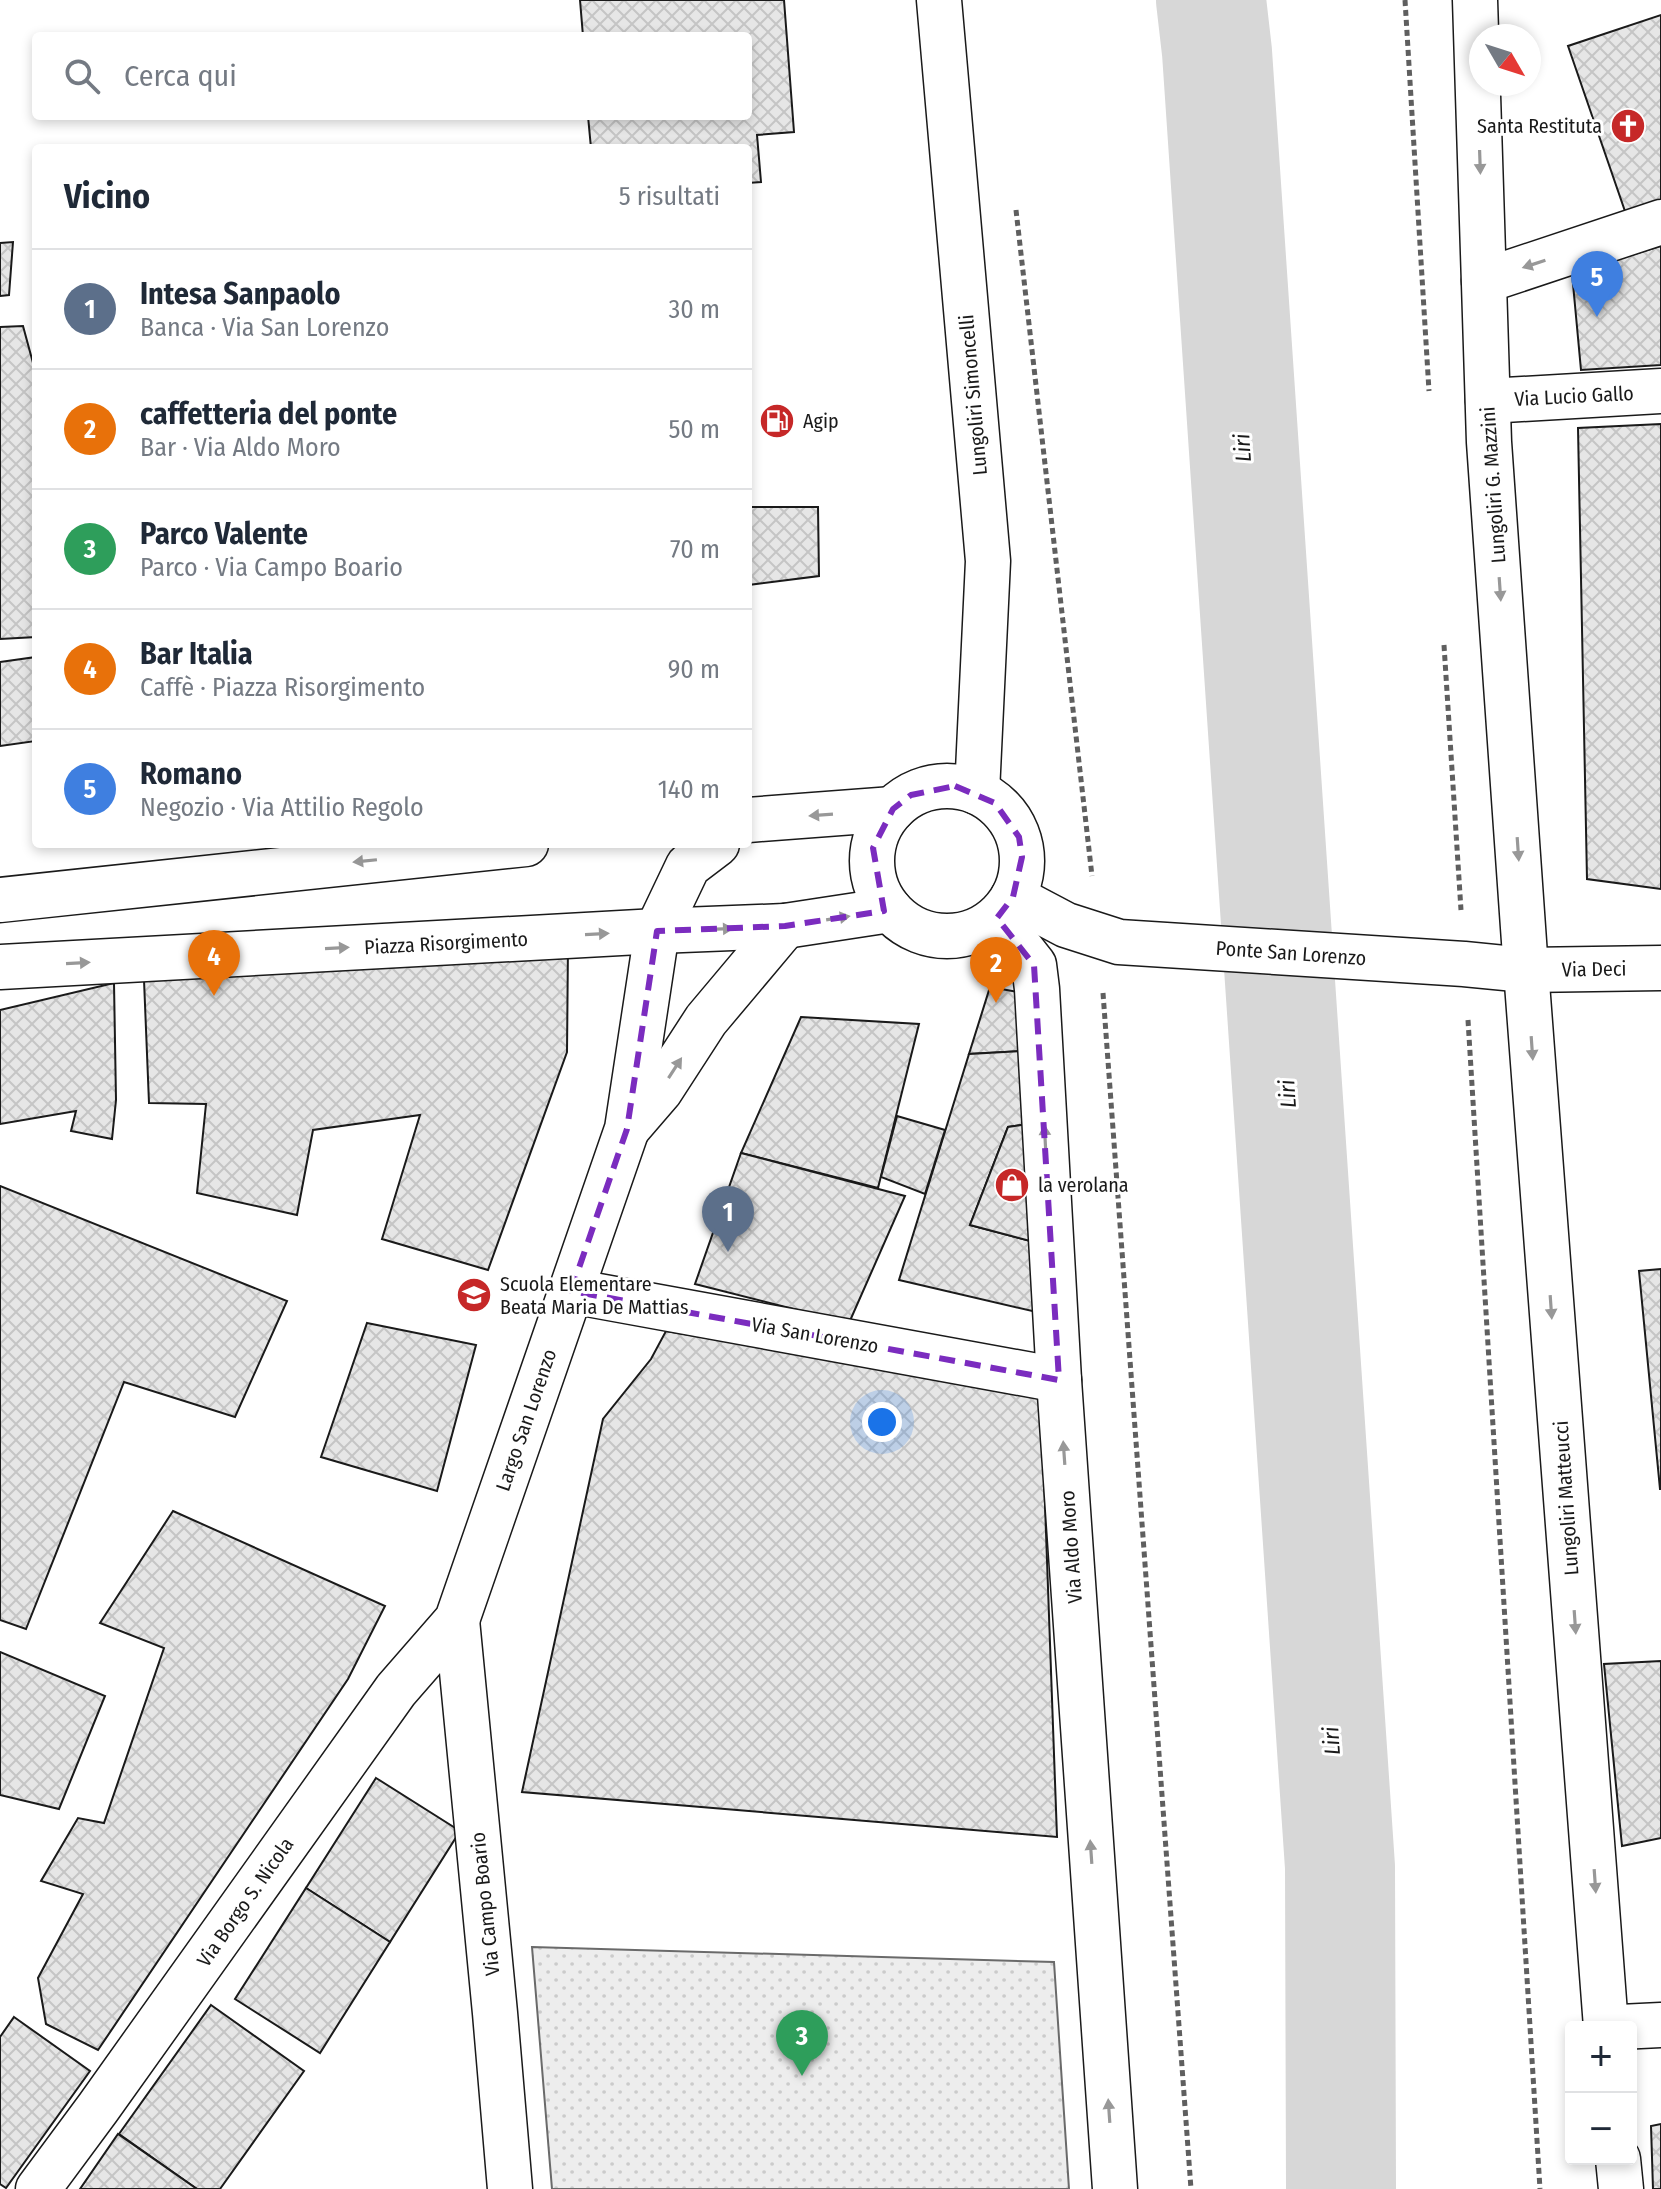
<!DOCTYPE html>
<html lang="it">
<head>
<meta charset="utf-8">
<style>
	:root { --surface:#fff; --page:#f6f6f7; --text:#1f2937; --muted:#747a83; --line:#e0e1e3; --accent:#ea580c }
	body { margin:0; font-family:"Fira Sans Condensed",sans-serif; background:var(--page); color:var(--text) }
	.controls { position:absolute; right:24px; bottom:24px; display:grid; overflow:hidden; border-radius:8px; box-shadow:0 4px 12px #0003 }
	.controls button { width:72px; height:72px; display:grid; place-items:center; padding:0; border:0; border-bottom:2px solid var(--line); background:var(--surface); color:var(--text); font:40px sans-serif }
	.compass { position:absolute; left:1469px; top:24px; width:72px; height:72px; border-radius:50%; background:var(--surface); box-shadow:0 4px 12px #0003; rotate:129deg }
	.you { position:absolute; left:882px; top:1422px; width:28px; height:28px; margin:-20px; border:6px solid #fff; border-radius:50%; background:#1a73e8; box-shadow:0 0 0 12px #1a73e833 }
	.badge { display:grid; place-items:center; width:52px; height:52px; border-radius:50%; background:var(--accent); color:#fff; font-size:26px; font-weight:700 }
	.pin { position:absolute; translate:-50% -66px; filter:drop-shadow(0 2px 4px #0008) }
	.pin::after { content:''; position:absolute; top:42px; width:28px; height:24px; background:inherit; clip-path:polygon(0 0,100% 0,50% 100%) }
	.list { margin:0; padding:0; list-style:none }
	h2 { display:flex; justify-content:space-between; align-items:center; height:104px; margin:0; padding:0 32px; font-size:34px }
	h2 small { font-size:26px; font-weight:400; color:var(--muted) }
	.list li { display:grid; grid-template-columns:52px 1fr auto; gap:24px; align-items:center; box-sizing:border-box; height:120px; padding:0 32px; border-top:2px solid var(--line) }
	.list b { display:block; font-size:30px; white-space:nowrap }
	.list p { margin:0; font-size:26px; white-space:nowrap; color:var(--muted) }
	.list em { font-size:26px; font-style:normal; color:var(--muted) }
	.icon { flex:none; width:44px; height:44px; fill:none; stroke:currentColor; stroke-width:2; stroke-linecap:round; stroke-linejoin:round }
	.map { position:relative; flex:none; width:1661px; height:2189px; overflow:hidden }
	.search { position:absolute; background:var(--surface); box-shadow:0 4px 12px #0003; left:32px; top:32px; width:720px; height:88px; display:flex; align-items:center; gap:20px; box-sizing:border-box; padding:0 28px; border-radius:8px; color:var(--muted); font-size:30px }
	.panel { position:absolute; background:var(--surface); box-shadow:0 4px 12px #0003; left:32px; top:144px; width:720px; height:704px; border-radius:8px }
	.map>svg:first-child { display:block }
	.grass { fill:url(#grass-dots); stroke:#6a6a6a; stroke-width:2 }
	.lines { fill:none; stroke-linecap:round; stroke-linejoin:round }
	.river { stroke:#d7d7d7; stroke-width:110 }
	.building { fill:url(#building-cross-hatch); stroke:#1a1a1a; stroke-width:2 }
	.minor-casing { stroke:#1a1a1a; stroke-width:47 }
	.secondary-casing { stroke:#1a1a1a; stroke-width:47 }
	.path { stroke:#5f5f5f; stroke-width:5; stroke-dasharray:6 4; stroke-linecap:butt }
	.minor { stroke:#fff; stroke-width:44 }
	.secondary { stroke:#fff; stroke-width:44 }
	.oneway { fill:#989898 }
	.marked { fill:none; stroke:#7b2cbf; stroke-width:6; stroke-dasharray:16 10; stroke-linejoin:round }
	.labels { text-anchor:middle; stroke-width:6; stroke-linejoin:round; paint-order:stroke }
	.poi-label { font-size:20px; fill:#1a1a1a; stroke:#fff; text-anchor:start }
	.street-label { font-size:20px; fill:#1a1a1a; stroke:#fff }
	.water-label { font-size:22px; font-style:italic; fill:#1a1a1a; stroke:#fff }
</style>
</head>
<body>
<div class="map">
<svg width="1661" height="2189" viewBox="0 0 1661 2189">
	<defs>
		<pattern id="grass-dots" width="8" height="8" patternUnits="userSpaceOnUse" patternTransform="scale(2)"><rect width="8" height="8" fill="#ededed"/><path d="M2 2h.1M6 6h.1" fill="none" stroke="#cbcbcb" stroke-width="1.8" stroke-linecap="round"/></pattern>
		<pattern id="building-cross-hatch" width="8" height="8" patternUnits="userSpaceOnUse" patternTransform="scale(2)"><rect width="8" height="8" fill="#e6e6e6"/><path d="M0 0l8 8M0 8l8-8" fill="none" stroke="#c5c5c5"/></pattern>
	</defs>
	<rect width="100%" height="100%" fill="#fff"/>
	<!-- grass -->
	<path class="grass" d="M532 1947 1054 1962 1069 2189H552Z"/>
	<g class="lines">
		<!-- river -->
		<path class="river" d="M1211 0 1217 52 1340 1867 1341 2189"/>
	</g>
	<!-- building -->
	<g class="building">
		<path d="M580 0H784L794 132 757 135 761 182 748 183V148H591L588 116H748V36H583Z"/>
		<path d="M1661 15V206L1627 217 1568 46Z"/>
		<path d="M13 242 9 295 0 296V243Z"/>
		<path d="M1661 246V365L1581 370 1572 273Z"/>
		<path d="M23 326 36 374V637L0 639V327Z"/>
		<path d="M1661 424V889L1587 879 1578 428Z"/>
		<path d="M748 507H818L819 576 748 585Z"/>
		<path d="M36 657V741L0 746V662Z"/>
		<path d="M568 945 567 1052 488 1270 382 1239 420 1115 313 1130 297 1215 197 1193 206 1104 149 1103 144 980Z"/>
		<path d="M114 983 116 1100 112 1139 71 1131 76 1111 0 1124V1010Z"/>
		<path d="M990 987 1018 992 1022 1051 969 1054Z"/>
		<path d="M801 1017 919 1024 878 1188 741 1153Z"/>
		<path d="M1022 1051 1029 1124 1008 1127 970 1225 1034 1242 1041 1313 899 1280 969 1054Z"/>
		<path d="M897 1116 945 1130 925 1194 881 1177Z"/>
		<path d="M1029 1124 1034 1242 970 1225 1008 1127Z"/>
		<path d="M741 1153 905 1196 849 1323 695 1284Z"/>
		<path d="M0 1186 287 1301 235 1417 124 1382 26 1629 0 1620Z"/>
		<path d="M1661 1269V1489H1660L1639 1271Z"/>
		<path d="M367 1323 476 1345 437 1491 321 1457Z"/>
		<path d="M666 1331 1041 1394 1057 1837 522 1792 603 1419 651 1359Z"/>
		<path d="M173 1511 385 1606 348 1679 98 2050 46 2024 38 1978 83 1894 41 1881 78 1818 104 1823 164 1648 100 1623Z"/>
		<path d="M0 1652 105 1696 59 1809 0 1795Z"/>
		<path d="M1661 1661V1838L1622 1846 1604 1664Z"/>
		<path d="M376 1778 460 1831 390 1942 306 1888Z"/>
		<path d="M306 1888 390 1942 320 2053 235 1999Z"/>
		<path d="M211 2005 304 2071 220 2189H197L119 2134Z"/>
		<path d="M14 2017 90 2071 6 2188 0 2184V2037Z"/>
		<path d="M1661 2124V2189H1653L1651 2126Z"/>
		<path d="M118 2134 197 2189H80Z"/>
	</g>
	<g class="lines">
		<!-- minor casing -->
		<g class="minor-casing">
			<g id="minor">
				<path d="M1475 0 1489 442 1526 970 1606 2027"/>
				<path d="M1484 281 1661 222"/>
				<path d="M1488 401 1661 391"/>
				<path d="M1013 897 1066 925 1119 942 1464 964 1526 970 1661 968"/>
				<path d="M997 918 1034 965 1037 989 1059 1380 1115 2189"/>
				<path d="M629 1127 660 1091 706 1020 785 926"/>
				<path d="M571 1291 1059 1380"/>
				<path d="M457 1620 495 2013 510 2189"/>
				<path d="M1620 2027 1661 2025"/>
				<path d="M1618 2159 1621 2189"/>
				<path d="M38 2189 98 2108 396 1690 457 1620 627 1129 657 931"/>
			</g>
		</g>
		<!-- secondary casing -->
		<g class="secondary-casing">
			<g id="secondary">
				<path d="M939 0 988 561 977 792"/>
				<circle cx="947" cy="861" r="75"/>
				<path d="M748 820 893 809"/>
				<path d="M0 900 526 844"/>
				<path d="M657 931 688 866 717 844"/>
				<path d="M0 967 657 931 785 926 890 910"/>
			</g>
		</g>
		<!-- path -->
		<g class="path">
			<path d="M1405 0 1429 391"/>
			<path d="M1016 210 1092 876"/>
			<path d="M1444 645 1461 910"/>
			<path d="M1103 993 1191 2189"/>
			<path d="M1468 1020 1540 2189"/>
		</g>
		<!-- minor -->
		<use href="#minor" class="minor"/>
		<!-- secondary -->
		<use href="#secondary" class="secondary"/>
	</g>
	<!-- one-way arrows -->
	<defs><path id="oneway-solid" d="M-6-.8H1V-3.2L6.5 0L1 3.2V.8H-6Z" transform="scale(2)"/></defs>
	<g class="oneway">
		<use href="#oneway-solid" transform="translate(1480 162) rotate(88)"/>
		<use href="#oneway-solid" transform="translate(1534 264) rotate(162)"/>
		<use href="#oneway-solid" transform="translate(1500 589) rotate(86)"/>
		<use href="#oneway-solid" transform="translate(821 815) rotate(176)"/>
		<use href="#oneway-solid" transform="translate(1518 849) rotate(86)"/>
		<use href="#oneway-solid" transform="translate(365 861) rotate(174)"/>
		<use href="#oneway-solid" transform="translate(838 918) rotate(-9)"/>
		<use href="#oneway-solid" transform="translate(721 929) rotate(-2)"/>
		<use href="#oneway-solid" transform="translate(597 934) rotate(-3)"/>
		<use href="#oneway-solid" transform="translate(337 948) rotate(-3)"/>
		<use href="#oneway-solid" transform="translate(78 963) rotate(-3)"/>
		<use href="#oneway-solid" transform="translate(1532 1048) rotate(86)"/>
		<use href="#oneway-solid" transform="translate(675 1068) rotate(-57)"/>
		<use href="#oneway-solid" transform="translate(1045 1137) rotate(-93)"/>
		<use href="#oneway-solid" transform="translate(1551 1307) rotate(86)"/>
		<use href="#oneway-solid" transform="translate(1064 1453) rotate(-94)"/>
		<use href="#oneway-solid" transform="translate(1575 1622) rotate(86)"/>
		<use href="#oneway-solid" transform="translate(1091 1852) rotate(-94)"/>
		<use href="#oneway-solid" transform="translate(1595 1881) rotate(86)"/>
		<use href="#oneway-solid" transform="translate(1109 2111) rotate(-94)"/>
	</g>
	<!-- marked area -->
	<path class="marked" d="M955 786 995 803 1019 837 1022 857 1013 897 997 918 1034 965 1059 1380 571 1291 627 1129 657 931 785 926 884 911 873 848 893 809 911 795Z"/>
	<!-- icons -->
	<defs>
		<g id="church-disc" transform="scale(1.8)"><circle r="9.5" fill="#c62828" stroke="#fff"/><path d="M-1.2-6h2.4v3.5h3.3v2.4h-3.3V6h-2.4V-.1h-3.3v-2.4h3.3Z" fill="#fff"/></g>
		<g id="fuel-disc" transform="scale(1.8)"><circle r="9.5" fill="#c62828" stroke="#fff"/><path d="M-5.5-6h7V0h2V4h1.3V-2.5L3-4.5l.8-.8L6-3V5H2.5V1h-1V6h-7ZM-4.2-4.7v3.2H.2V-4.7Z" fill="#fff"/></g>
		<g id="shop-disc" transform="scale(1.8)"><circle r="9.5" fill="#c62828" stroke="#fff"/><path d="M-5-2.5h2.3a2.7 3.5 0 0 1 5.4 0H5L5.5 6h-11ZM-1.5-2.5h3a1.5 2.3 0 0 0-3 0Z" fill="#fff"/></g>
		<g id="school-disc" transform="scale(1.8)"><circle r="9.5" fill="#c62828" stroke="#fff"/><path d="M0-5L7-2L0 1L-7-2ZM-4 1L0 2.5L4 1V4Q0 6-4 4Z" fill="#fff"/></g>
	</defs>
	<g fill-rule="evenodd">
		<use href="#church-disc" x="1628" y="126"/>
		<use href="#fuel-disc" x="777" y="421"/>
		<use href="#shop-disc" x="1012" y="1185"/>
		<use href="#school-disc" x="474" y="1295"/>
	</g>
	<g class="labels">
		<!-- poi labels -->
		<g class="poi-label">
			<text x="1602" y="133" text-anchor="end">Santa Restituta</text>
			<text x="803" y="428">Agip</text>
			<text x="1038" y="1192">la verolana</text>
			<text x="500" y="1291">Scuola Elementare<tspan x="500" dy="23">Beata Maria De Mattias</tspan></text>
		</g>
		<!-- street labels -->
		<g class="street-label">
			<text transform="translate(973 395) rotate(-95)" y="7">Lungoliri Simoncelli</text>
			<text transform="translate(1574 396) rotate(-3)" y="7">Via Lucio Gallo</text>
			<text transform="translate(1493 485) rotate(-94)" y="7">Lungoliri G. Mazzini</text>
			<text transform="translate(446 943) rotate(-3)" y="7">Piazza Risorgimento</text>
			<text transform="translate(1291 953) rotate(4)" y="7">Ponte San Lorenzo</text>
			<text transform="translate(1594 969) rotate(-1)" y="7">Via Deci</text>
			<text transform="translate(815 1335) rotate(10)" y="7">Via San Lorenzo</text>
			<text transform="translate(526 1420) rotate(-71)" y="7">Largo San Lorenzo</text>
			<text transform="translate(1566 1498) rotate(-94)" y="7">Lungoliri Matteucci</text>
			<text transform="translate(1071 1547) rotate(-94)" y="7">Via Aldo Moro</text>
			<text transform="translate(245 1902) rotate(-55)" y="7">Via Borgo S. Nicola</text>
			<text transform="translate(485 1904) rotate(-96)" y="7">Via Campo Boario</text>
		</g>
		<!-- water labels -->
		<g class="water-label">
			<text transform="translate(1242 448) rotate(-94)" y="8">Liri</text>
			<text transform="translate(1287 1094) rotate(-94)" y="8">Liri</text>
			<text transform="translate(1331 1741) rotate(-94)" y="8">Liri</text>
		</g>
	</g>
</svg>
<div class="controls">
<button>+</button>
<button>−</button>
</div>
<svg class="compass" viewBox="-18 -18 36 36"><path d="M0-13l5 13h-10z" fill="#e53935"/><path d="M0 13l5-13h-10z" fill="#747a83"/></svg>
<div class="you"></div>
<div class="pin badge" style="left:728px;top:1252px;background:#5c6f8a">1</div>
<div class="pin badge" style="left:996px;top:1003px;background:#e8710a">2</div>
<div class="pin badge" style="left:802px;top:2076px;background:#2e9e5b">3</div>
<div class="pin badge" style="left:214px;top:996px;background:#e8710a">4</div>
<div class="pin badge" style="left:1597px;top:317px;background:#3f7fe0">5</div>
<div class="search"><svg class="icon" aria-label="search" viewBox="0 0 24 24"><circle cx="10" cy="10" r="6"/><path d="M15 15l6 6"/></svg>Cerca qui</div>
<section class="panel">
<h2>Vicino<small>5 risultati</small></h2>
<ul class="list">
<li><span class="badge" style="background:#5c6f8a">1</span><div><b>Intesa Sanpaolo</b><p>Banca · Via San Lorenzo</p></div><em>30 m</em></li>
<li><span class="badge" style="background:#e8710a">2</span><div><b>caffetteria del ponte</b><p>Bar · Via Aldo Moro</p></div><em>50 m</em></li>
<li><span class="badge" style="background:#2e9e5b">3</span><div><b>Parco Valente</b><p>Parco · Via Campo Boario</p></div><em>70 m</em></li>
<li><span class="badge" style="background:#e8710a">4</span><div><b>Bar Italia</b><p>Caffè · Piazza Risorgimento</p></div><em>90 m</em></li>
<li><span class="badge" style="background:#3f7fe0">5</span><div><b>Romano</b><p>Negozio · Via Attilio Regolo</p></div><em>140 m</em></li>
</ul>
</section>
</div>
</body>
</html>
